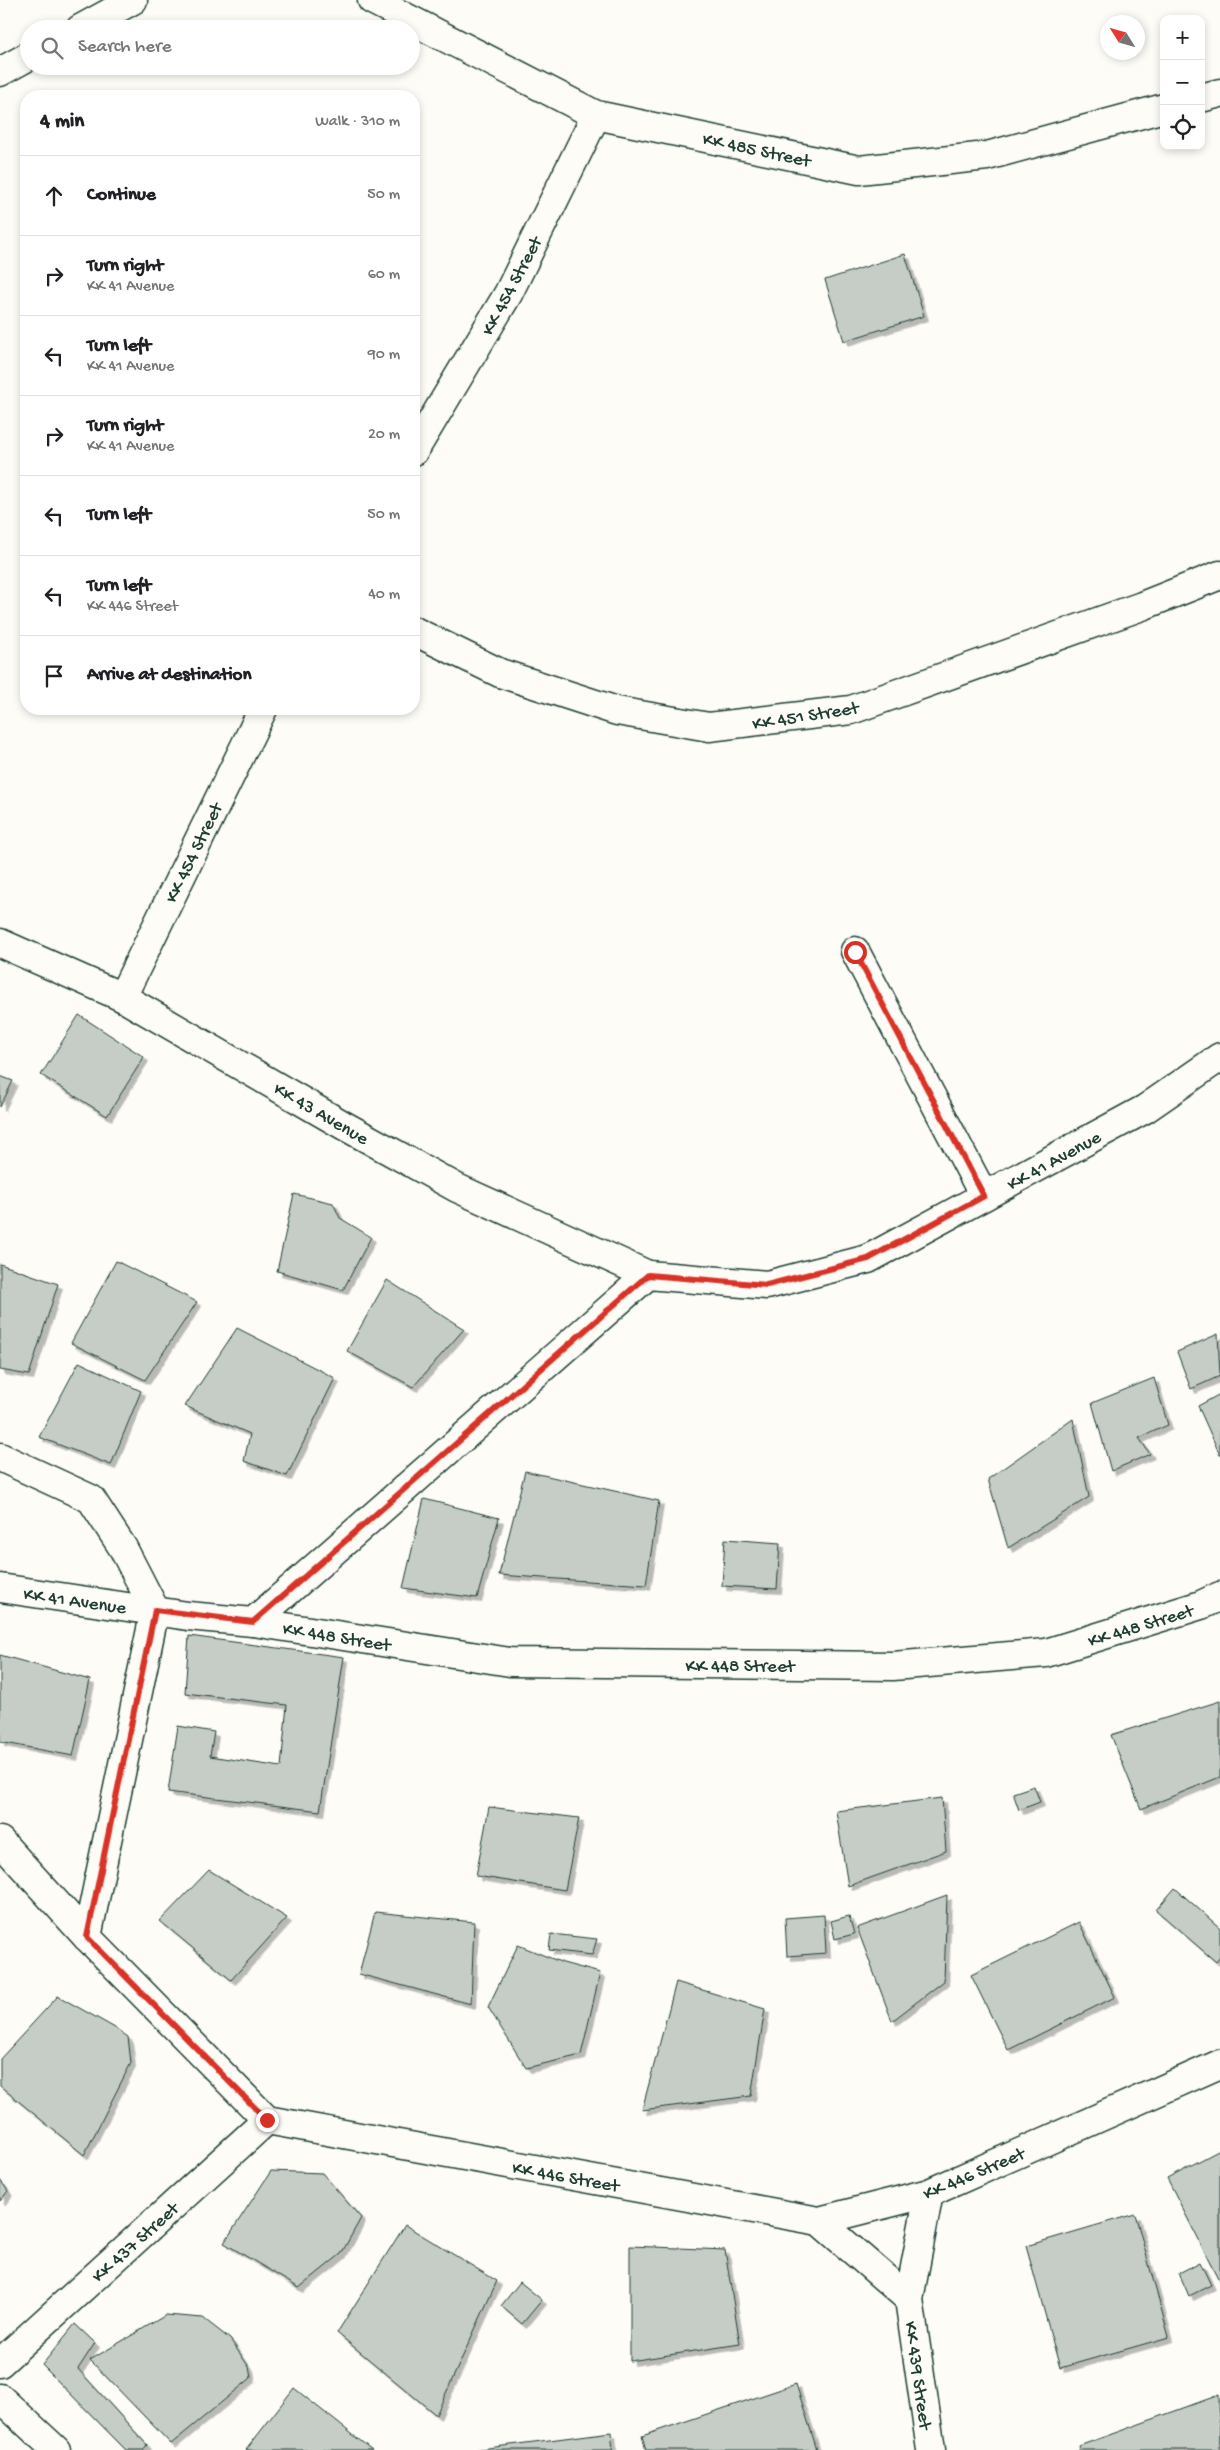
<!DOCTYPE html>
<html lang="en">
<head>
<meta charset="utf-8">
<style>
	:root { --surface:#fff; --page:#f2f2f2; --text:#202124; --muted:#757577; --line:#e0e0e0 }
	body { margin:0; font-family:"Gochi Hand",sans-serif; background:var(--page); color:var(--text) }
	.controls { position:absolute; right:15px; top:15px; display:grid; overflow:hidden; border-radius:10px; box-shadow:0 2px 8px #0003 }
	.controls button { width:45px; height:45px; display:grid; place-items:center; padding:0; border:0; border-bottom:1px solid var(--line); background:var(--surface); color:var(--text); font:25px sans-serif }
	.compass { position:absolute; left:1100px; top:15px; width:45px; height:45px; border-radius:50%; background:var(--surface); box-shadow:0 2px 8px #0003; rotate:307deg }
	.stop { position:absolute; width:15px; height:15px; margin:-11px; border:4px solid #d93025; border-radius:50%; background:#fff }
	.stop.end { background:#d93025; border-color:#fff; box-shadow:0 1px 5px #0008 }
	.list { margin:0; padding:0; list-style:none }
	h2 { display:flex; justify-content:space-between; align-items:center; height:65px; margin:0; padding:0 20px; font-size:21px }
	h2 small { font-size:16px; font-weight:400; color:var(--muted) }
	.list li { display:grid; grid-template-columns:32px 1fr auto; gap:15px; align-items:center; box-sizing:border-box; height:80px; padding:0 20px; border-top:1px solid var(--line) }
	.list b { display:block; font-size:19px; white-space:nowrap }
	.list p { margin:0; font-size:16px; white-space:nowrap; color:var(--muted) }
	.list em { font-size:16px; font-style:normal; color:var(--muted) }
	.icon { flex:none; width:28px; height:28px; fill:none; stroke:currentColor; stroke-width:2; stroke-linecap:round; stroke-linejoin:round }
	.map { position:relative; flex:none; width:1220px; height:2450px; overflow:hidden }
	.search { position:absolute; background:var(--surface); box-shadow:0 2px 8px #0003; left:20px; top:20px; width:400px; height:55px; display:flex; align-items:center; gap:12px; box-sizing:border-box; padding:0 18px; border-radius:28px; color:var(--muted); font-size:19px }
	.panel { position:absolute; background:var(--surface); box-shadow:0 2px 8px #0003; left:20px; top:90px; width:400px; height:625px; border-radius:20px }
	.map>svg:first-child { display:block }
	.building { fill:#c6cdc7; stroke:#1f3d34; filter:url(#shadow) }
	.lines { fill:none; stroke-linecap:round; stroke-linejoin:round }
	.minor-casing { stroke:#1f3d34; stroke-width:31 }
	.minor { stroke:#fdfcf7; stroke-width:28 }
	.route { stroke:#d93025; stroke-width:6 }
	.labels { text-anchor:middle; stroke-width:4.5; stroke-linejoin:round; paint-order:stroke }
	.street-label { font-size:19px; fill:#1f3d34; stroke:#fdfcf7 }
</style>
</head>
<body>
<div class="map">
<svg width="1220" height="2450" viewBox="0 0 1220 2450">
	<defs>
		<filter id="shadow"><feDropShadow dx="4.5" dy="4.5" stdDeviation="0" flood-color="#0004"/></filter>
	</defs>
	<rect width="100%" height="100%" fill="#fdfcf7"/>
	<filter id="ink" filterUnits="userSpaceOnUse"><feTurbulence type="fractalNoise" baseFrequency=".02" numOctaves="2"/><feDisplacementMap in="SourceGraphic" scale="10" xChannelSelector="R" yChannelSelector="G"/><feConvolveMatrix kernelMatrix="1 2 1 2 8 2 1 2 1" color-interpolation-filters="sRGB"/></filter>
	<g filter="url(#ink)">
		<!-- building -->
		<g class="building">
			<path d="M905 254 924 316 844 341 825 280Z"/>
			<path d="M79 1015 144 1057 107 1116 41 1075Z"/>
			<path d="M0 1076 13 1081 0 1107Z"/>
			<path d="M294 1194 333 1203 340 1218 371 1237 343 1290 277 1271Z"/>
			<path d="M116 1261 197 1302 145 1380 71 1343Z"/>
			<path d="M0 1264 58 1284 29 1375 0 1370Z"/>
			<path d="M387 1280 464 1329 413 1387 347 1351Z"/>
			<path d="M237 1328 335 1378 287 1476 244 1461 250 1434 185 1406Z"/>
			<path d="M1218 1334 1220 1376 1191 1389 1177 1352Z"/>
			<path d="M79 1362 141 1391 111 1465 39 1437Z"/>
			<path d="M1154 1378 1168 1425 1139 1438 1150 1454 1111 1471 1092 1403Z"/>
			<path d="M1220 1394V1455L1198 1406Z"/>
			<path d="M1073 1419 1089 1497 1008 1548 988 1479Z"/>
			<path d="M525 1471 659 1501 646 1585 499 1575Z"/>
			<path d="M424 1499 499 1518 477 1598 403 1588Z"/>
			<path d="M725 1539 780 1543 777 1589 722 1586Z"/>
			<path d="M189 1636 344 1657 320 1811 168 1792 178 1726 214 1732 210 1756 281 1767 287 1705 185 1693Z"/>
			<path d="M0 1655 90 1680 73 1756 0 1742Z"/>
			<path d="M1220 1701V1777L1141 1809 1111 1735Z"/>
			<path d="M1034 1786 1040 1802 1019 1810 1013 1793Z"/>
			<path d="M942 1798 946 1851 848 1886 836 1811Z"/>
			<path d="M489 1807 579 1818 565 1890 476 1876Z"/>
			<path d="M209 1870 287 1918 231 1980 160 1921Z"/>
			<path d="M1175 1888 1220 1928V1957L1216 1962 1156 1910Z"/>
			<path d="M947 1895 944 1981 892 2021 857 1928Z"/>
			<path d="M375 1912 474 1922 471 2004 359 1974Z"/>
			<path d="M824 1915 826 1953 787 1956 785 1918Z"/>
			<path d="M849 1916 854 1934 835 1939 831 1921Z"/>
			<path d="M1079 1922 1115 1997 1008 2050 971 1975Z"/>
			<path d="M551 1934 597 1939 592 1955 549 1950Z"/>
			<path d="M518 1945 563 1963 600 1973 581 2055 526 2068 488 2007Z"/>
			<path d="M676 1982 765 2009 751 2096 642 2110Z"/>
			<path d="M58 1996 115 2028 128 2037 131 2063 84 2155 0 2086V2059Z"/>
			<path d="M1220 2150V2282L1167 2178Z"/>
			<path d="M271 2171 322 2173 361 2218 341 2254 299 2288 224 2243Z"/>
			<path d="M0 2180 8 2191 0 2201Z"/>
			<path d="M1135 2214 1169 2337 1060 2368 1026 2246Z"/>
			<path d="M405 2225 497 2281 436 2415 337 2333Z"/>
			<path d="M630 2246 725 2250 740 2344 630 2361Z"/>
			<path d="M1200 2262 1211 2285 1189 2296 1179 2273Z"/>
			<path d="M520 2282 542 2300 522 2324 501 2306Z"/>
			<path d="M166 2315 203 2318 230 2339 249 2367 251 2378 171 2444 90 2360Z"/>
			<path d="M75 2324 95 2343 78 2369 147 2445 143 2450H126L42 2365Z"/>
			<path d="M796 2384 817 2450H646L642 2436Z"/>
			<path d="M294 2388 372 2450H246Z"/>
			<path d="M1219 2395 1220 2450H1080L1079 2446Z"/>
			<path d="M611 2432 613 2450H472Z"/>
		</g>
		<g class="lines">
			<!-- minor casing -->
			<g class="minor-casing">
				<g id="minor">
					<path d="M372 0 596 115 859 170 987 156 1164 108"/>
					<path d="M80 29 133 0"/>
					<path d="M0 72 29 56"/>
					<path d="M1201 98 1220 93"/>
					<path d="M414 451 508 294 596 115"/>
					<path d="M414 631 500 673 617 711 709 727 851 710 1142 606 1220 575"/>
					<path d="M0 943 122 997 343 1125 457 1188 648 1275"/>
					<path d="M855 951 984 1196"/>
					<path d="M122 997 263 709"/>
					<path d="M0 1457 91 1499 123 1548 155 1610 87 1937"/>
					<path d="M0 1588 188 1616 253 1622 648 1275 767 1285 868 1259 1145 1109 1220 1057"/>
					<path d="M253 1622 510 1662 893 1666 1046 1653 1201 1605 1220 1596"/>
					<path d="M0 1841 87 1937 267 2120 819 2221 929 2193 1220 2064"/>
					<path d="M929 2193 909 2299 931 2450"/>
					<path d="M819 2221 909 2299"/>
					<path d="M0 2363 267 2120"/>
					<path d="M0 2398 56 2450"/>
				</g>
			</g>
			<!-- minor -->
			<use href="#minor" class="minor"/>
		</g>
	</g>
	<g class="lines" filter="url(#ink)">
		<!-- route -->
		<path class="route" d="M267 2120 87 1937 155 1610 253 1622 648 1275 767 1285 868 1259 984 1196 855 952"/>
	</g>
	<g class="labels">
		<!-- street labels -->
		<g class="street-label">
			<text transform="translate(757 148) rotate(12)" y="7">KK 485 Street</text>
			<text transform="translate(510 285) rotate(-62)" y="7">KK 454 Street</text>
			<text transform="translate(805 714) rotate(-9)" y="7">KK 451 Street</text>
			<text transform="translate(192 852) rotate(-64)" y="7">KK 454 Street</text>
			<text transform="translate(322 1112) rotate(30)" y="7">KK 43 Avenue</text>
			<text transform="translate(1053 1159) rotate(-29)" y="7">KK 41 Avenue</text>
			<text transform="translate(75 1599) rotate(8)" y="7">KK 41 Avenue</text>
			<text transform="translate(1140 1624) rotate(-17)" y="7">KK 448 Street</text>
			<text transform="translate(337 1635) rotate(9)" y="7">KK 448 Street</text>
			<text x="740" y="1671">KK 448 Street</text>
			<text transform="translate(973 2172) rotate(-23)" y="7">KK 446 Street</text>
			<text transform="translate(566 2175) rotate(10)" y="7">KK 446 Street</text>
			<text transform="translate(134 2241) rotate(-42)" y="7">KK 437 Street</text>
			<text transform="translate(920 2375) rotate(82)" y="7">KK 439 Street</text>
		</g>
	</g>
</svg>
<div class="controls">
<button>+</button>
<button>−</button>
<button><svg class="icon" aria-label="locate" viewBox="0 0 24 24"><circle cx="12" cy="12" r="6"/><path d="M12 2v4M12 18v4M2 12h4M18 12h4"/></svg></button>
</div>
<svg class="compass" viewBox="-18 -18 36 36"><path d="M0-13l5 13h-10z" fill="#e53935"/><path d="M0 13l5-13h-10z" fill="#757577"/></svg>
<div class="stop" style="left:855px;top:952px"></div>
<div class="stop end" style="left:267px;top:2120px"></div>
<div class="search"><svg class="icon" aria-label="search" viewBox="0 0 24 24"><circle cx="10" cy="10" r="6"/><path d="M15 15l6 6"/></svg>Search here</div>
<section class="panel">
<h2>4 min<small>Walk · 310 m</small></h2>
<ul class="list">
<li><svg class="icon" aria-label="ahead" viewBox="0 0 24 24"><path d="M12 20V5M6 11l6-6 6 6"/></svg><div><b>Continue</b></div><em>50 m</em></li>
<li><svg class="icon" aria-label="right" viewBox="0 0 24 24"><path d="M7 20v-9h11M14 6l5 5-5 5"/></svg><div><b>Turn right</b><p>KK 41 Avenue</p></div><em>60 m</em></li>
<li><svg class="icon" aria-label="left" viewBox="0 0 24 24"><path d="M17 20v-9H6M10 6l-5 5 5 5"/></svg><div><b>Turn left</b><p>KK 41 Avenue</p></div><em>90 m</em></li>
<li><svg class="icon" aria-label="right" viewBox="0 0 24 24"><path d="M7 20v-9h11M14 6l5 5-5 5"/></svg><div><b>Turn right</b><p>KK 41 Avenue</p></div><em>20 m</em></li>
<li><svg class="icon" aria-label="left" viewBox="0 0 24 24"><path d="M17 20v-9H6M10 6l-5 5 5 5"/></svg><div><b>Turn left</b></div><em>50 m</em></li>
<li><svg class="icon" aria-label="left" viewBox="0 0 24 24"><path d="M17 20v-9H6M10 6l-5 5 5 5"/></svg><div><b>Turn left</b><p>KK 446 Street</p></div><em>40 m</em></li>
<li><svg class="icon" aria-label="arrive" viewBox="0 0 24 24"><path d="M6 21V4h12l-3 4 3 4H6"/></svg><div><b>Arrive at destination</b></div></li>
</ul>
</section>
</div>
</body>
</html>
